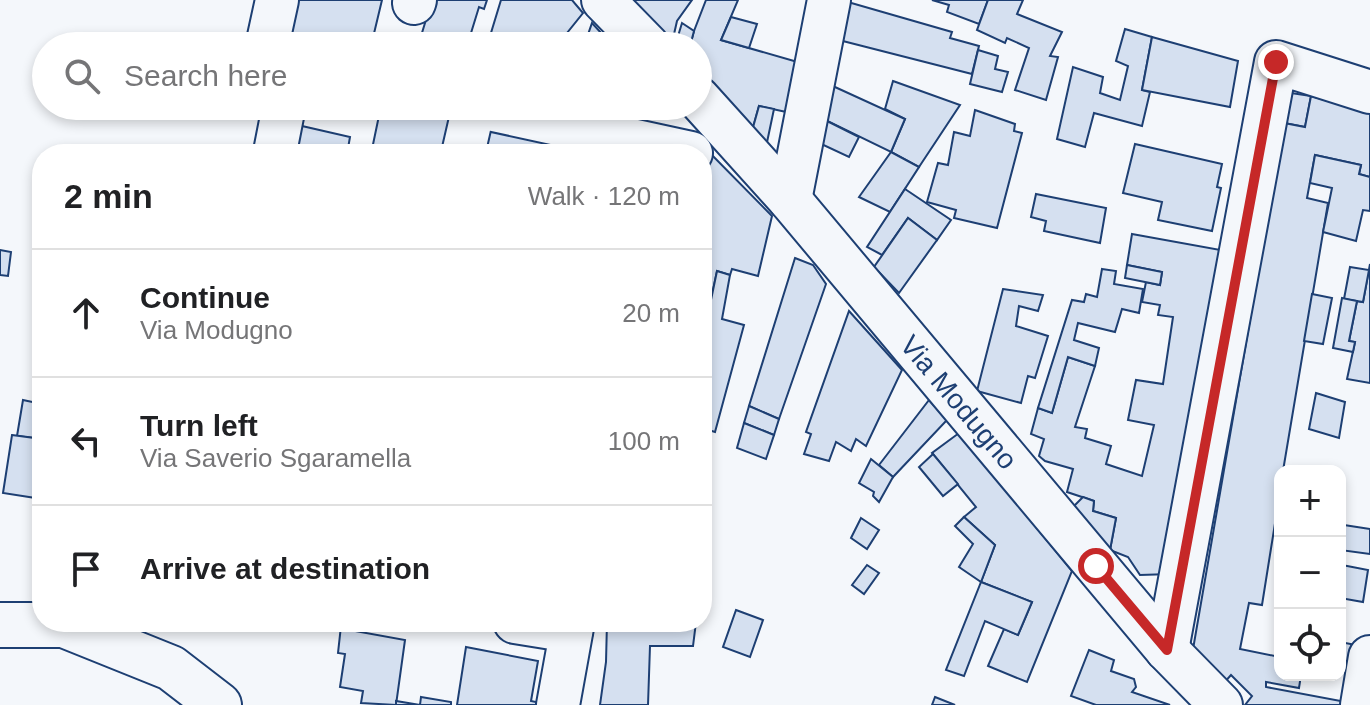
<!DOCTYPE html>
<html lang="en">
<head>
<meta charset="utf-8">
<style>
	:root { --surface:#fff; --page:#f6f6f6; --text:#202124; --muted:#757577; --line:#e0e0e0 }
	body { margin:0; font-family:Helvetica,sans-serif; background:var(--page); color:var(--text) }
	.controls { position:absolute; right:24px; bottom:24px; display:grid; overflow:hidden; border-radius:16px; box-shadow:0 4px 12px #0003 }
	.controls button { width:72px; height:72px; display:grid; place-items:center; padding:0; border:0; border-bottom:2px solid var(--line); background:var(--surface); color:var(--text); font:40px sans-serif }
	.stop { position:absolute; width:24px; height:24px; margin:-18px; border:6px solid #c62828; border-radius:50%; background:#fff }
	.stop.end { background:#c62828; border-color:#fff; box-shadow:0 2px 8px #0008 }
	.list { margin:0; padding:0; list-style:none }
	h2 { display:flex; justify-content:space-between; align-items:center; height:104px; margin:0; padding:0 32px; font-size:34px }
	h2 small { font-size:26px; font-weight:400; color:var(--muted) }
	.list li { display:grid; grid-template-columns:52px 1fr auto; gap:24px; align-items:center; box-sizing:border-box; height:128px; padding:0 32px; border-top:2px solid var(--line) }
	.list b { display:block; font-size:30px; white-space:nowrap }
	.list p { margin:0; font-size:26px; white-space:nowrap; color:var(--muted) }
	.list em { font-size:26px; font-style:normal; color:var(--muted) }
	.icon { flex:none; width:44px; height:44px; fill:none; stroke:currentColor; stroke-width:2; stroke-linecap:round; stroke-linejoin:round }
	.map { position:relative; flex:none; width:1370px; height:705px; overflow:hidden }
	.search { position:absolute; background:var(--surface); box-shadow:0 4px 12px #0003; left:32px; top:32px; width:680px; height:88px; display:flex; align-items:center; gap:20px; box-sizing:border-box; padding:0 28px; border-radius:44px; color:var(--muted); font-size:30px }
	.panel { position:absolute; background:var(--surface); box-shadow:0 4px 12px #0003; left:32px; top:144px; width:680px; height:488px; border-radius:32px }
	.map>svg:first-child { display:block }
	.building { fill:#d5e0f0; stroke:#1d3f73; stroke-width:2 }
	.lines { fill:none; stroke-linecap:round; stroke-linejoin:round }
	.minor-casing { stroke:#1d3f73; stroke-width:46 }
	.highway-casing { stroke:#1d3f73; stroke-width:48 }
	.minor { stroke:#f4f7fb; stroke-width:42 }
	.highway { stroke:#f4f7fb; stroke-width:44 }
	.route { stroke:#c62828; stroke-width:10 }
	.labels { text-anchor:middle; stroke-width:6; stroke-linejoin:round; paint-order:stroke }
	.street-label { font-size:28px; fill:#1d3f73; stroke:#f4f7fb }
</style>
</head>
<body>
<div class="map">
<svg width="1370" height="705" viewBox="0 0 1370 705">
	<rect width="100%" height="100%" fill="#f4f7fb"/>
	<!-- building -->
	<g class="building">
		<path d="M295 0H382L371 46H285Z"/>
		<path d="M432 0H487L484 9 479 7 467 46H418Z"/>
		<path d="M501 0H572L583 13 567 33 569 36 560 46H487Z"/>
		<path d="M627 0H692L677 21 672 43Z"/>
		<path d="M706 0H738L721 40 801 63 791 113 759 106 752 131 698 72V46H690L694 31Z"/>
		<path d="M841 0 952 32 950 38 979 46 972 74 831 38Z"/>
		<path d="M932 0H988L979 24 947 12 949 5Z"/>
		<path d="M988 0H1023L1017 14 1062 32 1050 56 1058 57 1046 100 1015 90 1029 48 1007 38 1005 43 977 30Z"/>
		<path d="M731 17 757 24 749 48 721 40Z"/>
		<path d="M592 23 613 46H584Z"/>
		<path d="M682 23 694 31 690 46H675Z"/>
		<path d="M1125 29 1152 37 1142 90 1150 92 1142 126 1094 113 1085 147 1057 139 1073 67 1103 77 1100 93 1120 100 1128 66 1116 61Z"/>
		<path d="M1152 37 1238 61 1230 107 1142 90Z"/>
		<path d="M470 38 485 46H467Z"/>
		<path d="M978 50 998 56 995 69 1008 72 1002 92 970 84Z"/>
		<path d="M893 81 960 105 919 167 891 152 905 119 885 109Z"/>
		<path d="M824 82 905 119 891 152 817 116Z"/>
		<path d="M1291 93 1311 96 1305 127 1284 123Z"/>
		<path d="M1311 96 1370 113V177L1359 174 1361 165 1315 155 1307 198 1328 203 1283 471H1280V492L1262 605 1249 603 1240 649 1280 657V675H1301L1299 688 1266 682V687L1346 702 1345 705H1245L1252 696 1231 675 1223 684 1192 655 1284 123 1305 127Z"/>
		<path d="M381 106H453L443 154H371Z"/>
		<path d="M759 106 774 109 766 147 752 131Z"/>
		<path d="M975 110 1015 124 1014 131 1022 133 997 228 954 218 956 210 927 202 938 163 948 165 954 132 970 136Z"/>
		<path d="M485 119 551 132 547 154H477Z"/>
		<path d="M827 121 859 137 849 157 817 142Z"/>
		<path d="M302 126 350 137 347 154H298L290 152Z"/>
		<path d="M1135 144 1222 164 1217 187 1221 188 1212 231 1158 220 1162 202 1123 193Z"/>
		<path d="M705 148 772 216 758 276 732 269 730 275 717 271 713 290 702 287V161Z"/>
		<path d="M891 152 919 167 890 212 859 197Z"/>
		<path d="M1315 155 1361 165 1359 174 1370 177V211L1363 210 1356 241 1323 232 1332 188 1310 183Z"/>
		<path d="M905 189 951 220 937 240 908 218 882 255 867 247Z"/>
		<path d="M1036 194 1106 208 1100 243 1044 231 1046 221 1031 217Z"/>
		<path d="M908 218 937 240 899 293 874 267Z"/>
		<path d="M1132 234 1226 251 1171 574 1140 575 1128 557 1110 550 1116 518 1093 511 1094 501 1067 492 1073 469 1045 461 1039 456 1044 439 1031 434 1038 408 1052 413 1068 357 1095 366 1075 427 1087 429 1085 438 1111 446 1106 464 1142 476 1154 425 1128 420 1136 380 1163 384 1173 317 1158 315 1160 305 1142 302 1146 282 1160 285 1162 272 1127 265Z"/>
		<path d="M0 250 11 252 8 276 0 275Z"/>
		<path d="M795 258 813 265 826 284 779 419 749 406Z"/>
		<path d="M1370 264V383L1347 379 1355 342 1349 341 1357 301 1363 302Z"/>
		<path d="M1127 265 1162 272 1160 285 1125 278Z"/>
		<path d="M1350 267 1369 270 1363 302 1344 299Z"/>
		<path d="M1102 269 1116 271 1114 284 1143 289 1139 313 1122 309 1115 332 1078 323 1074 340 1099 348 1095 366 1068 357 1052 413 1038 408 1072 300 1084 302 1086 294 1097 297Z"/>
		<path d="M717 271 730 275 722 319 744 325 715 432 702 428V343Z"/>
		<path d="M1003 289 1043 295 1038 311 1019 306 1016 326 1048 336 1035 378 1028 376 1021 403 977 391Z"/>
		<path d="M1312 294 1332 298 1323 344 1304 341Z"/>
		<path d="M1342 298 1357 301 1349 341 1355 342 1353 352 1333 348Z"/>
		<path d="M702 308 708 309 702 343Z"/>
		<path d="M849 311 902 370 866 446 856 439 851 451 836 442 829 461 804 454 811 434 806 432Z"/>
		<path d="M1316 393 1345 402 1339 438 1309 429Z"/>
		<path d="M23 400 42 404V439L17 436Z"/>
		<path d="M929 400 947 420 893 477 879 465Z"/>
		<path d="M749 406 779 419 774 435 744 423Z"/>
		<path d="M744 423 774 435 766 459 737 448Z"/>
		<path d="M959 433 1072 571 1027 682 988 666 1004 629 1018 635 1032 602 981 582 995 545 964 517 976 507 932 453Z"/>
		<path d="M12 435 42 439V499L3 493Z"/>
		<path d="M933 454 958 484 943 496 919 467Z"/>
		<path d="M871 459 893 477 879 502 873 496 874 492 859 483Z"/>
		<path d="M1083 497 1094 501 1093 511 1116 518 1110 550 1073 507Z"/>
		<path d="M964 517 995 545 981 582 959 567 973 544 955 526Z"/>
		<path d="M861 518 879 530 867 549 851 538Z"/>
		<path d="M1344 525 1370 529V554L1340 550Z"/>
		<path d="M867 565 879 573 864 594 852 585Z"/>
		<path d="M1342 565 1368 570 1363 602 1340 598Z"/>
		<path d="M981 582 1032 602 1018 635 985 621 964 676 946 670Z"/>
		<path d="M736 610 763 620 750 657 723 647Z"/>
		<path d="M607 622H696L693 646H650L648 705H600L606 662Z"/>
		<path d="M341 626 356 628 355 631 405 640 396 705 361 703 363 691 340 687 345 654 338 653Z"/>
		<path d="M1340 642 1356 645 1352 662 1340 660Z"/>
		<path d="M466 647 538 661 531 701 536 702V705H457Z"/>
		<path d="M1089 650 1114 660 1111 671 1134 679 1136 687 1132 692 1170 705H1096L1071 696Z"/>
		<path d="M421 697 451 702V705H396V701L420 705Z"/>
		<path d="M935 697 955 705H932Z"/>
	</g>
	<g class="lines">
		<!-- minor casing -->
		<g class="minor-casing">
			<g id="minor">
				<path d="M603 0 648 46"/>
				<path d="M414 3 415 0"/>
				<path d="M267 46 277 0"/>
				<path d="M698 98 790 200 1167 650 1221 705"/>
				<path d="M475 106 691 153"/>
				<path d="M276 154 275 152 284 106"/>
				<path d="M463 154 474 106"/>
				<path d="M790 200 829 0"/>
				<path d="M515 622 571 631"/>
				<path d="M1167 650 1276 62 1370 92"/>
				<path d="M558 705 573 622"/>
				<path d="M1362 705 1370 657"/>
			</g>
		</g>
		<!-- highway casing -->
		<g class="highway-casing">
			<path id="highway" d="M0 625H64L171 668 219 705"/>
		</g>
		<!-- minor -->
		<use href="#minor" class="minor"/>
		<!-- highway -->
		<use href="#highway" class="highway"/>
	</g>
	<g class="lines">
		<!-- route -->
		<path class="route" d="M1096 566 1167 650 1276 62"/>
	</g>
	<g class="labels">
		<!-- street labels -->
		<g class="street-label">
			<text transform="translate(959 402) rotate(50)" y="10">Via Modugno</text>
		</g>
	</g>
</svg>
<div class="controls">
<button>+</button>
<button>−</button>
<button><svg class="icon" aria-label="locate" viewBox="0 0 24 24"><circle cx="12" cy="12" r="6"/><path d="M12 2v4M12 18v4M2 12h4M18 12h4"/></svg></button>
</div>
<div class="stop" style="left:1096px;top:566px"></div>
<div class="stop end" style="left:1276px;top:62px"></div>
<div class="search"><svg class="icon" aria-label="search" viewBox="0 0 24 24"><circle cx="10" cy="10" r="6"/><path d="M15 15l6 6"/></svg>Search here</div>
<section class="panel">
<h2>2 min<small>Walk · 120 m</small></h2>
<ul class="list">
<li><svg class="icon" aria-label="ahead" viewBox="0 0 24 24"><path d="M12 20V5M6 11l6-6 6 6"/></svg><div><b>Continue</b><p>Via Modugno</p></div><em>20 m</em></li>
<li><svg class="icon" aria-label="left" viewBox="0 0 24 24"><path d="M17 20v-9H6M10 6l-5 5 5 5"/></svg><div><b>Turn left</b><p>Via Saverio Sgaramella</p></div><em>100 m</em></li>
<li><svg class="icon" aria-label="arrive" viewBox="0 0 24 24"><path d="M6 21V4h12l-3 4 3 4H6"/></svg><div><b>Arrive at destination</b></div></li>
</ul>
</section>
</div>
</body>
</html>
